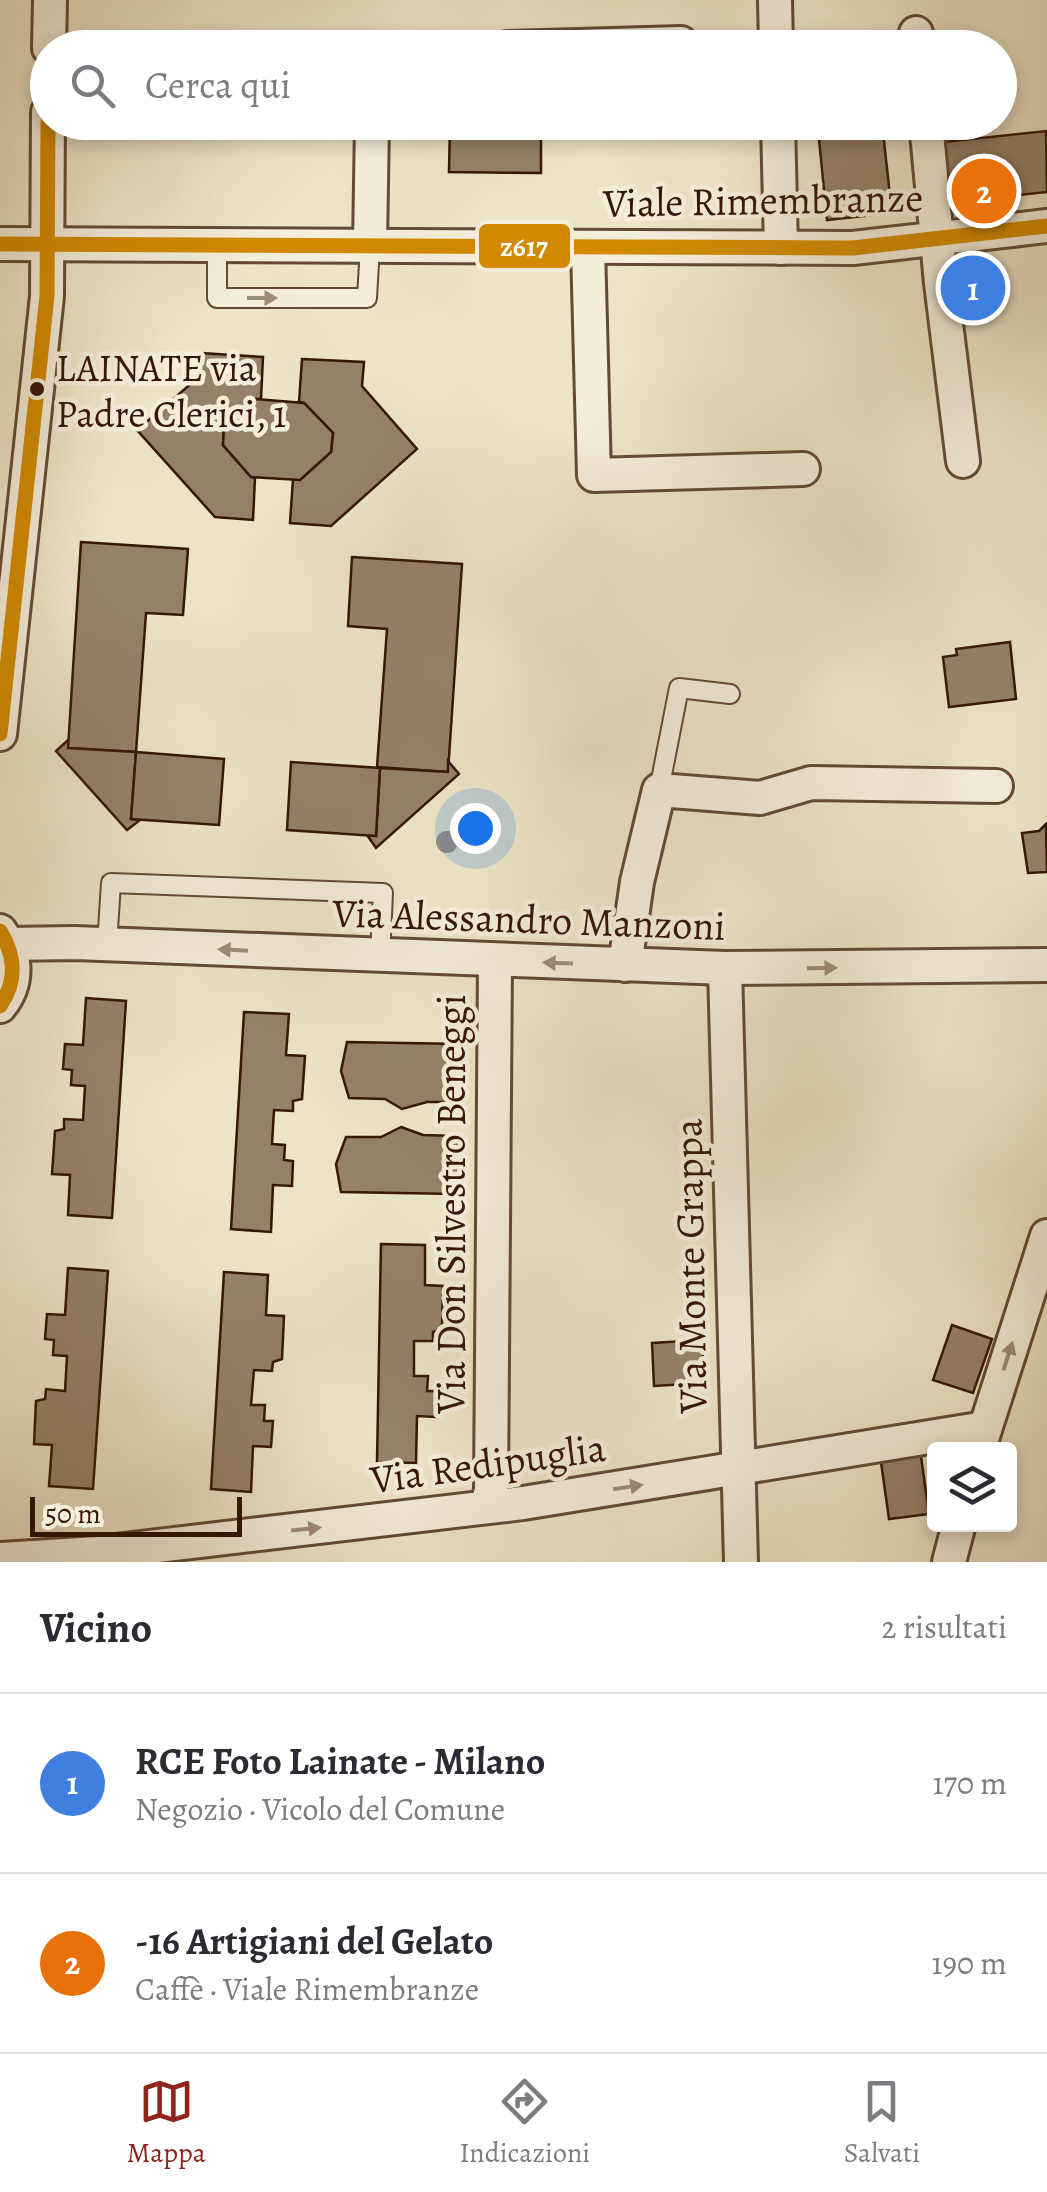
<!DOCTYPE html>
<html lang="it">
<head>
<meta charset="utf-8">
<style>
	:root { --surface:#fff; --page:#f7f7f7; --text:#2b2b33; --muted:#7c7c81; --line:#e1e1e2; --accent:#8f2418 }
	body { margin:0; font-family:Alegreya,serif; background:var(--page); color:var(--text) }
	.controls { position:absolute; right:30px; bottom:30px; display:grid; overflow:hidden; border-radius:10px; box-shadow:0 5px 15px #0003 }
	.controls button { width:90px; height:90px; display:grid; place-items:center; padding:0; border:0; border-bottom:2px solid var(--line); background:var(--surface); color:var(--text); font:50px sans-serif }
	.scale { position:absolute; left:30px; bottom:25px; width:212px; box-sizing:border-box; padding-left:10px; border:5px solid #361605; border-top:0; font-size:28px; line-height:35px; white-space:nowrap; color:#361605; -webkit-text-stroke:8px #f3edda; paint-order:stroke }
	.you { position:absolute; left:475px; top:828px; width:35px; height:35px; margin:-25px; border:8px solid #fff; border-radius:50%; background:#1a73e8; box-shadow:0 0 0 15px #1a73e833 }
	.badge { display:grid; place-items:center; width:65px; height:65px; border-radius:50%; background:var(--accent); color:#fff; font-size:32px; font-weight:700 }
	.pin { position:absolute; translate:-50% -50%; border:5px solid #fff; box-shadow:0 2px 10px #0006 }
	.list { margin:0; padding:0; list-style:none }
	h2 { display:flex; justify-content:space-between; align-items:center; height:130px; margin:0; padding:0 40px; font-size:42px }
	h2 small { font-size:32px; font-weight:400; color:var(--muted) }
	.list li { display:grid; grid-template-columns:65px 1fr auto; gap:30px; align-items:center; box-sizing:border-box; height:180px; padding:0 40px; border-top:2px solid var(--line) }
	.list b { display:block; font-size:38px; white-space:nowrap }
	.list p { margin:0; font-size:32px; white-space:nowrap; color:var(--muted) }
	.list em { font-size:32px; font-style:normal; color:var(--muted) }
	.icon { flex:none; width:55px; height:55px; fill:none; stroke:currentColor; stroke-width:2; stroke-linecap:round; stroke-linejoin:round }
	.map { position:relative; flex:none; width:1047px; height:1562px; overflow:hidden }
	.search { position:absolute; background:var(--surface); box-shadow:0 5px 15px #0003; left:30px; right:30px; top:30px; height:110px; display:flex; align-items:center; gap:25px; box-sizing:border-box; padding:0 35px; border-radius:55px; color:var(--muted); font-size:38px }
	.sheet { height:490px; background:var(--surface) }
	nav { display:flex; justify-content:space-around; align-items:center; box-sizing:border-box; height:140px; border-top:2px solid var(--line); background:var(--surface); font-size:28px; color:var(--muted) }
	nav a { display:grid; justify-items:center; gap:5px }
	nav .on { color:var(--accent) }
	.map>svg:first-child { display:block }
	.building { fill:#958169; stroke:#361605; stroke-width:2.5 }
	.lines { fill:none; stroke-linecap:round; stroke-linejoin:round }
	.lane-casing { stroke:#644a35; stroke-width:22 }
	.street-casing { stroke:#644a35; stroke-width:38 }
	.lane { stroke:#f3edda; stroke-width:18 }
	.street { stroke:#f3edda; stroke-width:32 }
	.bus-1-casing { stroke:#f3edda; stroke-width:22 }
	.bus-1 { stroke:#d08901; stroke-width:15 }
	.tree { fill:#a18f76 }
	.oneway { fill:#9e8c7a }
	.bus-dot { fill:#361605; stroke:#f3edda; stroke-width:4 }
	.labels { text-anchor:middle; stroke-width:9; stroke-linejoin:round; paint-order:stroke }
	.bus-label { font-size:38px; fill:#361605; stroke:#f3edda; text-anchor:start }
	.street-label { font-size:40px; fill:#361605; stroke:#f3edda }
	.line-badge { stroke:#f3edda; stroke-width:4 }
	.badge-label { font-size:28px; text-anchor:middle; font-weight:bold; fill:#fff }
</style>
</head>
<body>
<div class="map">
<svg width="1047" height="1562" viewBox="0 0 1047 1562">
	<rect width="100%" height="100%" fill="#ece4c6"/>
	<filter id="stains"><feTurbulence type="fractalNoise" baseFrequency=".002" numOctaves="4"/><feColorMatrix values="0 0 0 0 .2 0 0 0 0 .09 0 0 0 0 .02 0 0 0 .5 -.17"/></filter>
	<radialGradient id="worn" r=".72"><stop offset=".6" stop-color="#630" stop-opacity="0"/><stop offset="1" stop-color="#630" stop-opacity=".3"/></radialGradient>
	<!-- building -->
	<g class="building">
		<path d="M450 122H541V173L449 172Z"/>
		<path d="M1046 131 1047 192 950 202 944 142Z"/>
		<path d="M883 132 892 213 827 220 819 139Z"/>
		<path d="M201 353 263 357 261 399H256L224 427 223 445 251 477 255 478 253 520 215 517 137 430 200 376Z"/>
		<path d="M302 359 364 362 362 386 417 449 331 526 290 523 293 479 300 480 331 452 333 433 304 403 299 402Z"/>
		<path d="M256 399 304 403 333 433 331 452 300 480 251 477 223 445 224 427Z"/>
		<path d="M81 542 188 549 183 615 146 613 136 752 68 748Z"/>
		<path d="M352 557 462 564 448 772 377 767 387 629 348 626Z"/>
		<path d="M1010 642 1016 699 949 707 943 657 957 655 956 649Z"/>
		<path d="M68 740V748L136 752 131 819 140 820 127 830 56 751Z"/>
		<path d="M136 752 224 759 219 825 131 819Z"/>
		<path d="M448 761 459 774 376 848 367 835 376 836 380 768 448 772Z"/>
		<path d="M291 762 380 768 376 836 287 830Z"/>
		<path d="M1046 824 1047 872 1028 873 1022 833 1039 831Z"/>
		<path d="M86 998 126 1001 112 1218 68 1215 70 1175 52 1174 55 1131 64 1129V1119L83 1120 85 1086 71 1085 72 1070 63 1069 65 1044 83 1045Z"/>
		<path d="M244 1012 289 1014 286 1055 305 1056 302 1099 293 1101V1111L274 1110 272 1144 285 1145 284 1160 293 1161 292 1186 273 1185 271 1232 231 1229Z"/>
		<path d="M347 1042 462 1044 468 1075 460 1102H427L402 1109 385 1099 349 1098 341 1071Z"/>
		<path d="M401 1127 423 1135 456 1136 463 1164 456 1194 341 1192 336 1164 346 1137H381Z"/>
		<path d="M381 1244 425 1245V1285L443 1286 442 1329 433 1332V1341H414V1376H428L427 1391H436V1417L417 1416 416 1463 377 1462Z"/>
		<path d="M68 1268 108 1271 93 1489 49 1486 52 1445 34 1444 36 1401 45 1399 46 1389 65 1391 67 1356 53 1355 54 1340 45 1339 47 1314 65 1315Z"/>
		<path d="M224 1272 268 1275 266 1315 284 1316 282 1359 273 1362 272 1371 254 1370 251 1405H265L264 1421H273L271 1447 253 1446 251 1492 211 1489Z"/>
		<path d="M952 1325 992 1339 973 1393 933 1380Z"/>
		<path d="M702 1340 704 1383 654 1386 652 1343Z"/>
		<path d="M920 1449 929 1514 889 1519 880 1455Z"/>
	</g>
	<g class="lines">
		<!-- lane casing -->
		<g class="lane-casing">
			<g id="lane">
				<path d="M217 246V298H367L370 246"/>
				<path d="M659 790 679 688 730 694"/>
				<path d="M107 945 111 883 383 893 380 957"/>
			</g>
		</g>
		<!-- street casing -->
		<g class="street-casing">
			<g id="street">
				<path d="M775 0 776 48"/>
				<path d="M916 33 918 48"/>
				<path d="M49 48 50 0"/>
				<path d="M507 48 681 43"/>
				<path d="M778 122 781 248"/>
				<path d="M926 122 941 283 963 461"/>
				<path d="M0 244 853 248 1047 226"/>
				<path d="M370 246 372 122"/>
				<path d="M588 247 594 475 803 469"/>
				<path d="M0 734 47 296 48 112"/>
				<path d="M0 931C17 955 19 983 0 1006"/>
				<path d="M8 944 75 943 725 968 1047 965"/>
				<path d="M625 965 637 882 659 790 760 798 811 783 996 786"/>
				<path d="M725 968 741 1562"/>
				<path d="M980 1445 1047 1236"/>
				<path d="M487 1506 491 1490 495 962"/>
				<path d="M0 1559 98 1553 523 1503 985 1428"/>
				<path d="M949 1562 959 1524"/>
			</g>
		</g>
		<!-- lane -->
		<use href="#lane" class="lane"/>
		<!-- street -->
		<use href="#street" class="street"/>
		<!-- bus-1 casing -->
		<g class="bus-1-casing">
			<g id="bus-1">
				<path d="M0 244 853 248 1047 226"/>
				<path d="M0 734 47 296 48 122"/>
				<path d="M0 931C16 957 17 981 0 1006"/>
			</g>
		</g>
		<!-- bus-1 -->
		<use href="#bus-1" class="bus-1"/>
	</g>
	<!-- trees -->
	<circle class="tree" cx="447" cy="842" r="11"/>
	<!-- one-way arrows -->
	<defs><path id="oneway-solid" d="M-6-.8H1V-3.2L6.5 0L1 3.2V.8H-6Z" transform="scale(2.5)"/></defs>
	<g class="oneway">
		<use href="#oneway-solid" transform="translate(262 298)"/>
		<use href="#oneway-solid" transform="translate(233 950) rotate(-177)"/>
		<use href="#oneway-solid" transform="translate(558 963) rotate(-178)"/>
		<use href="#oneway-solid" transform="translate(822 968) rotate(-1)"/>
		<use href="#oneway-solid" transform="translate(1008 1356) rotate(-72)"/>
		<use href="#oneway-solid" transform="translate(628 1487) rotate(-9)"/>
		<use href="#oneway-solid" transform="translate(306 1529) rotate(-6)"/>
	</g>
	<!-- markers -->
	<circle class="bus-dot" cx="37" cy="389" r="9"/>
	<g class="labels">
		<!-- bus labels -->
		<g class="bus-label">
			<text x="56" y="381">LAINATE via<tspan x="56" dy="46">Padre Clerici, 1</tspan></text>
		</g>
		<!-- street labels -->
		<g class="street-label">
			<text transform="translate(763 200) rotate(-1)" y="14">Viale Rimembranze</text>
			<text transform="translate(529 919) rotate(2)" y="14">Via Alessandro Manzoni</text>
			<text transform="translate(451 1204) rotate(-90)" y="14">Via Don Silvestro Beneggi</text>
			<text transform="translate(690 1266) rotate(-91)" y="14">Via Monte Grappa</text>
			<text transform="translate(488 1463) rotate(-8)" y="14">Via Redipuglia</text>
		</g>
	</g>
	<rect class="line-badge" x="477" y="222" width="95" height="48" rx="10" fill="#d08901"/>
	<g class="badge-label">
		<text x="524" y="256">z617</text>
	</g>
	<rect width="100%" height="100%" filter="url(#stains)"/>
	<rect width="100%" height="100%" fill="url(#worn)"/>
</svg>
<div class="controls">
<button><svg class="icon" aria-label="layers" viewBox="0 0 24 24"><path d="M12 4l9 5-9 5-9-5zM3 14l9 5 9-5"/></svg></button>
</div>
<div class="scale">50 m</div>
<div class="you"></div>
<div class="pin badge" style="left:973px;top:288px;background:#3f7fe0">1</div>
<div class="pin badge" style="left:984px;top:191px;background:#e8710a">2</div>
<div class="search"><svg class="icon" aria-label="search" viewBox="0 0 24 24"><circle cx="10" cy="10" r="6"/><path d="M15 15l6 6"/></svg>Cerca qui</div>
</div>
<section class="sheet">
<h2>Vicino<small>2 risultati</small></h2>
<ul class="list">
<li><span class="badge" style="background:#3f7fe0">1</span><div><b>RCE Foto Lainate - Milano</b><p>Negozio · Vicolo del Comune</p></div><em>170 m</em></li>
<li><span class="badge" style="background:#e8710a">2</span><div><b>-16 Artigiani del Gelato</b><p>Caffè · Viale Rimembranze</p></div><em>190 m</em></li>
</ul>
</section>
<nav>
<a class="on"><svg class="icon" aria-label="map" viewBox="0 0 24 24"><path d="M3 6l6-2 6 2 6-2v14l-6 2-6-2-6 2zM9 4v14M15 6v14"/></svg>Mappa</a>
<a><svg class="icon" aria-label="directions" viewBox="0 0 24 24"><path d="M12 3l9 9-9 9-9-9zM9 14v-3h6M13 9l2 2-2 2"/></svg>Indicazioni</a>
<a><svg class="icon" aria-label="saved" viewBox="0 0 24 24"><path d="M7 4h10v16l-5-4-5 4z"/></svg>Salvati</a>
</nav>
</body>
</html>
